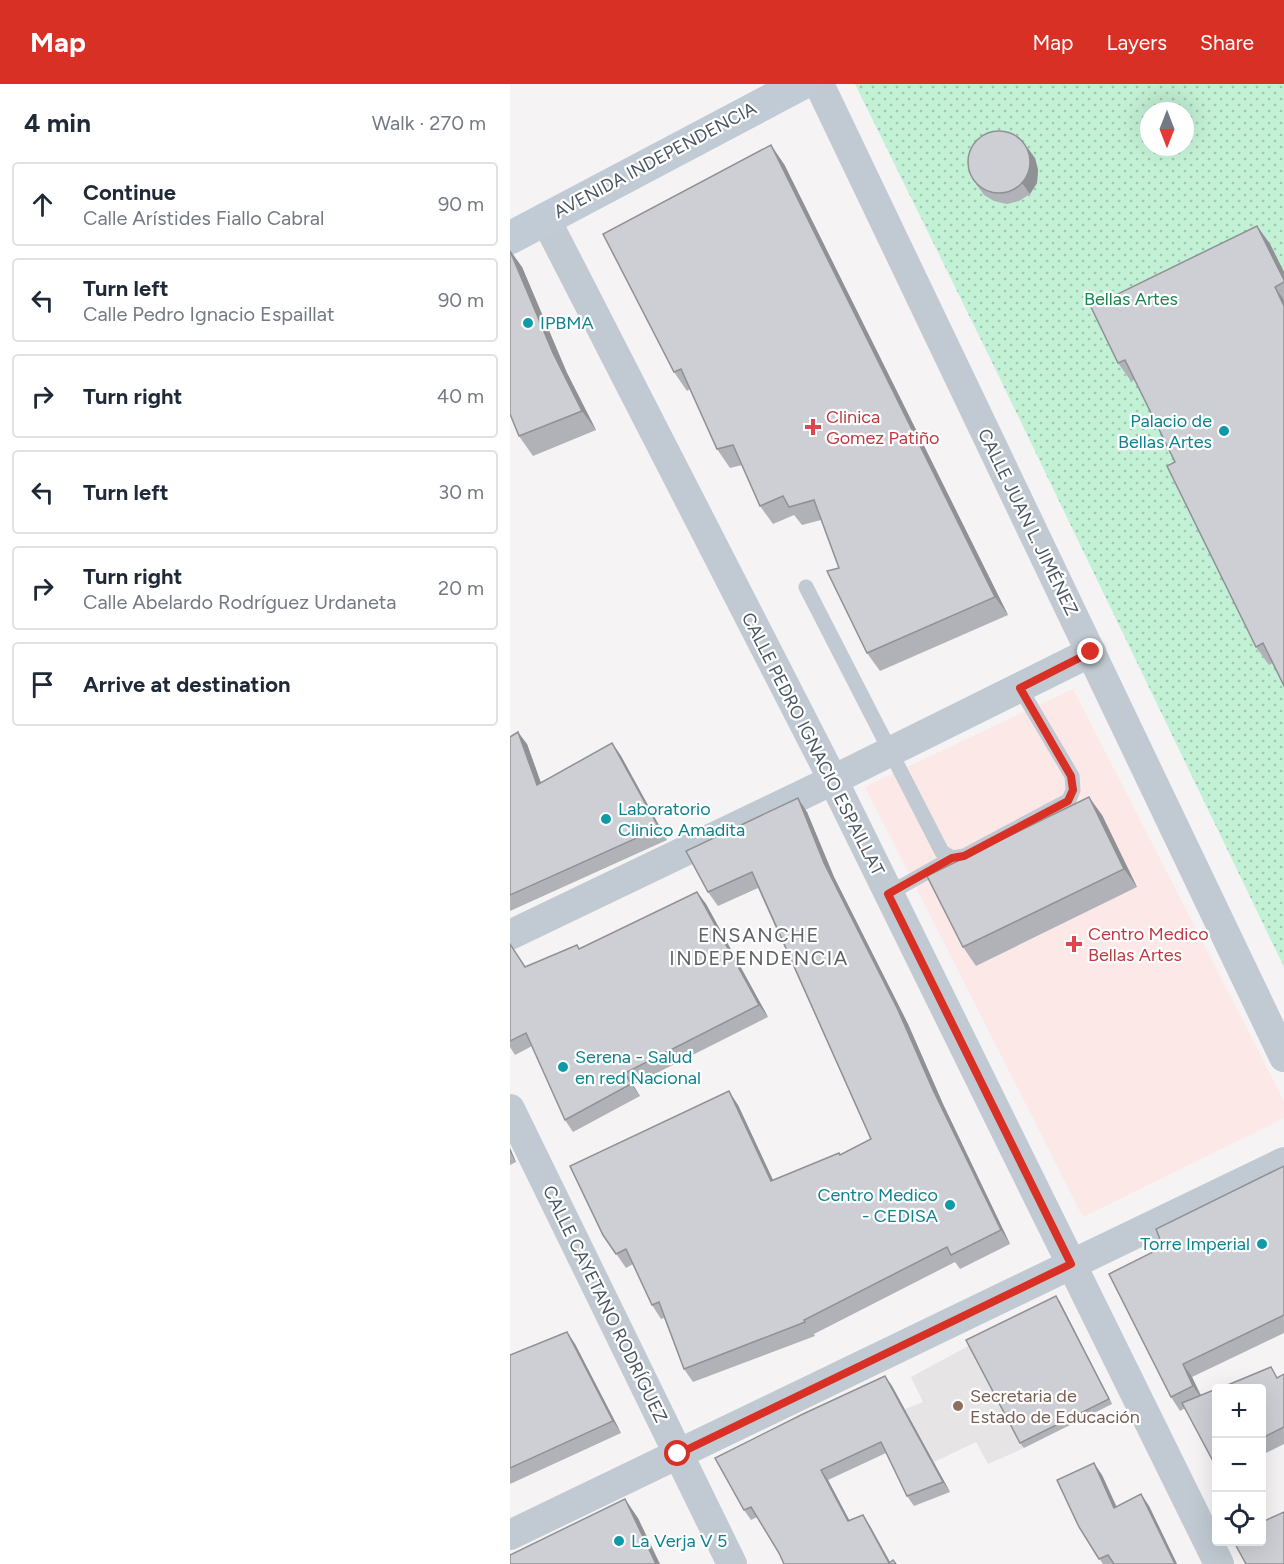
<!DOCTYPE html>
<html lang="en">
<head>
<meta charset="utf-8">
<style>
	:root { --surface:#fff; --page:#f2f2f3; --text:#1f2937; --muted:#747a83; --line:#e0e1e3; --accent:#d93025 }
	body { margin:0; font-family:Figtree,sans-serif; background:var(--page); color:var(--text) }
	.controls { position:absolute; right:18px; bottom:18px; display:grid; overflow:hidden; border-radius:6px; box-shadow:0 6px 24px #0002 }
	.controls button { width:54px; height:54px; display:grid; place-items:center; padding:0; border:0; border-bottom:2px solid var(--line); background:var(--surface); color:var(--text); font:30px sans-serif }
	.compass { position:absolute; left:630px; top:18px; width:54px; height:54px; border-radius:50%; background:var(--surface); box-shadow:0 6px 24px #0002; rotate:180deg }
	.stop { position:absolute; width:18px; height:18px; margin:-14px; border:4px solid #d93025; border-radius:50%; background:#fff }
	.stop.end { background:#d93025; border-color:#fff; box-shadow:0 2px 6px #0008 }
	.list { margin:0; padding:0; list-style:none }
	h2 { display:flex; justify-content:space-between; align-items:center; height:78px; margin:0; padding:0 24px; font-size:26px }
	h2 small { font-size:20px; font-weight:400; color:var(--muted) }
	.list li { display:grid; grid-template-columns:39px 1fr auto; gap:18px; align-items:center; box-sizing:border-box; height:84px; margin:0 12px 12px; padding:0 12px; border:2px solid var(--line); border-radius:6px }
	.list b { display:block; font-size:22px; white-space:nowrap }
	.list p { margin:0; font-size:20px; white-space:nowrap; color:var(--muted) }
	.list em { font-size:20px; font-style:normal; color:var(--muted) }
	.icon { flex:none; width:33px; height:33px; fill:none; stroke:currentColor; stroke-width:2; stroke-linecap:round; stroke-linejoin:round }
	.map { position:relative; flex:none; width:774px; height:1480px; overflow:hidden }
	header { display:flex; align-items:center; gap:36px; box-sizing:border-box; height:84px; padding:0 30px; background:var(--accent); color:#fff }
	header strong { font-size:28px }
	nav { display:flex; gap:33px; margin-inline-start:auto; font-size:21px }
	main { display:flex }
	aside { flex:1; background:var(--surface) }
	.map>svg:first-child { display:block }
	.education { fill:#e6e4e5 }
	.medical { fill:#fce8e6 }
	.park { fill:url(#park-dots); fill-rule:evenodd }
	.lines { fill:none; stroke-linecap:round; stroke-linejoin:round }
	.service { stroke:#c1cad2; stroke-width:15 }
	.minor { stroke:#c1cad2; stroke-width:30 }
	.secondary { stroke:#c1cbd6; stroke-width:33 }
	.wall { fill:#b0b2b7 }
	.shaded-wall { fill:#909195 }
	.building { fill:#cdcfd5; stroke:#909195; stroke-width:1.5 }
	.route { stroke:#d93025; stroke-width:8 }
	.culture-dot { fill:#0f9aa8; stroke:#fff; stroke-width:2 }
	.health-dot { fill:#e0444e; stroke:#fff; stroke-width:2 }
	.education-dot { fill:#8d6e63; stroke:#fff; stroke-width:2 }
	.labels { text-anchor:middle; stroke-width:4.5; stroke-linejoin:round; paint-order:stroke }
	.street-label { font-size:18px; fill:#4a5661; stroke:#fff }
	.park-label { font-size:18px; fill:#17864f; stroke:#fff }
	.culture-label { font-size:18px; fill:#0d838f; stroke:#fff; text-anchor:start }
	.health-label { font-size:18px; fill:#be3a42; stroke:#fff; text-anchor:start }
	.education-label { font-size:18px; fill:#785e54; stroke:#fff; text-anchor:start }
	.neighbourhood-label { font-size:20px; letter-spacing:1.5px; fill:#5f6368; stroke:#fff }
</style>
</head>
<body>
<header>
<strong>Map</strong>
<nav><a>Map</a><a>Layers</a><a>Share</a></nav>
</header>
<main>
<aside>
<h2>4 min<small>Walk · 270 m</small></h2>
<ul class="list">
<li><svg class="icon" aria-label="ahead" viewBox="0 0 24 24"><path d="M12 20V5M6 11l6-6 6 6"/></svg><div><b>Continue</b><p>Calle Arístides Fiallo Cabral</p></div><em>90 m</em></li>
<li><svg class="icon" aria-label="left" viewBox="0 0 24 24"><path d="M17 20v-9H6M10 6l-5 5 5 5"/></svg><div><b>Turn left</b><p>Calle Pedro Ignacio Espaillat</p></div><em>90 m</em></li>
<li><svg class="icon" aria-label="right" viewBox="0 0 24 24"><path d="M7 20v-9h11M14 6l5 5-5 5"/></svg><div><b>Turn right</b></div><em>40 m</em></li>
<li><svg class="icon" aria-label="left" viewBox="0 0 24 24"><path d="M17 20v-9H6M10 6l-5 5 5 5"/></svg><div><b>Turn left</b></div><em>30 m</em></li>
<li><svg class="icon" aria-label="right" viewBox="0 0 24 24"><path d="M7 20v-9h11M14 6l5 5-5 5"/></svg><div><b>Turn right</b><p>Calle Abelardo Rodríguez Urdaneta</p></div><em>20 m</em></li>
<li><svg class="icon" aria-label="arrive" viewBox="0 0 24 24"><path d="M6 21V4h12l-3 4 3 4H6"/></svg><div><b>Arrive at destination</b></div></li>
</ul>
</aside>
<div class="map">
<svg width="774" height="1480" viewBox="0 0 774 1480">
	<defs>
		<pattern id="park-dots" width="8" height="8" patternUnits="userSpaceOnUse" patternTransform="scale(1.5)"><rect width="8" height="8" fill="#c3f1d5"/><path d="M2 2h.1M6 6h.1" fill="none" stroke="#a0c6b0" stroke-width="1.8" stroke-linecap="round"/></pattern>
	</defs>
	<rect width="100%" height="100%" fill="#f5f3f3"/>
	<!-- education -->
	<path class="education" d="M460 1261 514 1364 478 1380 466 1358 424 1378 395 1325 413 1318 401 1293Z"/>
	<!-- medical -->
	<path class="medical" d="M563 605 774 1017V1034L573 1133 355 703Z"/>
	<!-- park -->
	<path class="park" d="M345 0H774V883L480 274ZM639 27H675V63H639Z"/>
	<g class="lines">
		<!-- service -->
		<g class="service">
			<path d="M296 503 432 768 442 774 454 772 559 716 563 706 562 692 510 604"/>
			<path d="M378 810 442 774"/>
		</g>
		<!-- minor -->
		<g class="minor">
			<path d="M309 0 774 973"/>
			<path d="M35 134 323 696 709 1480"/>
			<path d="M0 851 323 696 581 568"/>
			<path d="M0 1025 222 1480"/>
			<path d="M0 1451 774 1078"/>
		</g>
		<!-- secondary -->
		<path class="secondary" d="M0 154 291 0"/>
	</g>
	<!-- wall -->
	<g class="wall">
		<path d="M525 74 528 86 527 99 520 110 509 117 497 120 484 117 474 111 466 100Z"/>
		<path d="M274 80 498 531 370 587 357 569 329 484 311 436 292 441 284 431 263 440 250 422 232 381 220 384 207 365 180 305 177 307 164 288Z"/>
		<path d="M747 142 760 160 774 188V602L763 579 759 581 746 563 665 378 625 296 621 297 608 279Z"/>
		<path d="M12 183 57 289 86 346 23 372 9 352Z"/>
		<path d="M0 653 17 660 31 699 102 659 111 672 157 756 0 827Z"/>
		<path d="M297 728 324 793 398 940 433 1020 500 1160 450 1185 445 1178 304 1250 305 1252 183 1298 174 1285 154 1234 151 1235 142 1221 123 1180 116 1184 93 1151 228 1021 263 1096 331 1070 361 1055 248 804 208 822 198 808Z"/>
		<path d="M592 731 627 803 466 882 453 863Z"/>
		<path d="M187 808 196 820 258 933 123 1001 130 1012 63 1048 55 1036 22 962 5 971 0 963V860L15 883 70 865Z"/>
		<path d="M0 1064 6 1078 0 1081Z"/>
		<path d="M774 1082V1249L682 1293 691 1311 706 1305V1382L675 1324 670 1327 661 1313 653 1163Z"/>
		<path d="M546 1212 550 1218 602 1320 514 1364 510 1359Z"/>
		<path d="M57 1248 65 1260 111 1349 0 1400V1271Z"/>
		<path d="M774 1290V1360L752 1371V1305Z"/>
		<path d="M375 1292 382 1302 440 1408 404 1422 397 1412 376 1369 318 1396 339 1436 360 1442 380 1478 386 1480 269 1469 247 1433 241 1436 234 1426Z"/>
		<path d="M592 1391 607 1423 631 1410 639 1422 667 1480H593L569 1443Z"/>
	</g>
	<!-- shaded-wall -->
	<g class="shaded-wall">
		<path d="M261 61 274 80 498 531 485 513Z"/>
		<path d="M517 63 525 74 528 86 527 99 520 110 512 99Z"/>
		<path d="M747 142 760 160 774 188V196Z"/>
		<path d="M0 166 12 183 57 289 86 346 72 327 43 269Z"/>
		<path d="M765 203 774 216V222Z"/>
		<path d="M8 648 17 660 36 713 27 701Z"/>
		<path d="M102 659 111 672 157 756 149 744Z"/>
		<path d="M579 713 592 731 627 803 614 785Z"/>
		<path d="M288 714 297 728 324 793 398 940 433 1020 500 1160 491 1146 314 779Z"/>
		<path d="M187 808 196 820 258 933 249 921Z"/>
		<path d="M115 989 123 1001 130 1012 121 1000Z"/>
		<path d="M219 1007 228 1021 270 1111 261 1097Z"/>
		<path d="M0 1064 6 1078 0 1068Z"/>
		<path d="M546 1212 550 1218 602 1320 599 1315Z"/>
		<path d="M57 1248 65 1260 111 1349 103 1337Z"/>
		<path d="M673 1280 682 1293 692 1315 683 1302Z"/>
		<path d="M375 1292 382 1302 440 1408 433 1398Z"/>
		<path d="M584 1379 592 1391 612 1436 604 1424Z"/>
		<path d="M311 1386 318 1396 345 1447 338 1437Z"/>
		<path d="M631 1410 639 1422 667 1480H665Z"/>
		<path d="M115 1415 128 1434 150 1480H146Z"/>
		<path d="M353 1431 360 1442 381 1480H380Z"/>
	</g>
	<!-- building -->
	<g class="building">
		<circle cx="489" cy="78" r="31"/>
		<path d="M261 61 485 513 357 569 317 487 329 484 304 416 279 423 273 412 250 422 223 361 207 365 171 285 164 288 93 150Z"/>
		<path d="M747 142 774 196V198L765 203 774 222V602L753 559 746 563 657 382 665 378 615 276 608 279 581 223Z"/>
		<path d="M0 167 43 269 72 327 9 352 0 330Z"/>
		<path d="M8 648 27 701 102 659 149 744 0 811V653Z"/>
		<path d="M579 713 614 785 453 863 417 792Z"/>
		<path d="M288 714 314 779 388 926 423 1006 491 1146 441 1171 437 1163 294 1236 295 1238 174 1285 149 1218 142 1221 116 1165 106 1170 93 1151 60 1082 219 1007 261 1097 329 1069 330 1071 361 1055 242 788 198 808 176 767Z"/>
		<path d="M187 808 249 921 115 989 121 1000 55 1036 16 949 0 957V860L15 883 67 861 69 865Z"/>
		<path d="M774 1082V1231L673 1280 683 1302 661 1313 599 1190 653 1163 646 1145Z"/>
		<path d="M546 1212 599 1315 510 1359 456 1256Z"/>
		<path d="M57 1248 103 1337 0 1384V1271Z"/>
		<path d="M761 1283 767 1294 774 1290V1343L752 1354V1305H708Z"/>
		<path d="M375 1292 433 1398 397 1412 371 1358 311 1386 338 1437 353 1431 379 1479 383 1476 386 1480H274L269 1469 241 1423 234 1426 205 1374 293 1330Z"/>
		<path d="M706 1305V1376L703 1377 672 1319Z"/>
		<path d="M584 1379 604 1424 631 1410 665 1480H604L598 1471 589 1475 569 1443 547 1396Z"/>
		<path d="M115 1415 146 1480H0V1471Z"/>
		<path d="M774 1428V1480H736L724 1458H752V1438Z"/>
	</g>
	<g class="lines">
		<!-- route -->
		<path class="route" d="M168 1370 561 1180 378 810 442 774 454 772 558 717 563 706 561 692 510 604 581 568"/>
	</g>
	<!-- markers -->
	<g class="culture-dot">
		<circle cx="18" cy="239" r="6"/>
		<circle cx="714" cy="347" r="6"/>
		<circle cx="96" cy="735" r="6"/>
		<circle cx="53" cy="983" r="6"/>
		<circle cx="440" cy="1121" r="6"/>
		<circle cx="752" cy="1160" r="6"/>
		<circle cx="109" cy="1457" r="6"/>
	</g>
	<g class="health-dot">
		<path d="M300 334h6v6h6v6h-6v6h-6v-6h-6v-6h6z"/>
		<path d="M561 851h6v6h6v6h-6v6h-6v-6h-6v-6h6z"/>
	</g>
	<circle class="education-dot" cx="448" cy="1322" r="6"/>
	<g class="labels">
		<!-- street labels -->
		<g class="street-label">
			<text transform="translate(145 76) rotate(-28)" y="6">AVENIDA INDEPENDENCIA</text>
			<text transform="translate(518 438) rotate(64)" y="6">CALLE JUAN L. JIMÉNEZ</text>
			<text transform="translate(303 660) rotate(63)" y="6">CALLE PEDRO IGNACIO ESPAILLAT</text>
			<text transform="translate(95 1220) rotate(64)" y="6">CALLE CAYETANO RODRÍGUEZ</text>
		</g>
		<!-- park labels -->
		<g class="park-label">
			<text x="621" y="221">Bellas Artes</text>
		</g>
		<!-- culture labels -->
		<g class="culture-label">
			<text x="30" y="245">IPBMA</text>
			<text x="702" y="343" text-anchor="end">Palacio de<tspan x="702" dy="21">Bellas Artes</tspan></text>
			<text x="108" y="731">Laboratorio<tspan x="108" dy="21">Clinico Amadita</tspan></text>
			<text x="65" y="979">Serena - Salud<tspan x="65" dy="21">en red Nacional</tspan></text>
			<text x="428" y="1117" text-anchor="end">Centro Medico<tspan x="428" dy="21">- CEDISA</tspan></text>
			<text x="740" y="1166" text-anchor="end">Torre Imperial</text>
			<text x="121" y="1463">La Verja V 5</text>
		</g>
		<!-- health labels -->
		<g class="health-label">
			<text x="316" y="339">Clinica<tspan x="316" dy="21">Gomez Patiño</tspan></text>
			<text x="578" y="856">Centro Medico<tspan x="578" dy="21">Bellas Artes</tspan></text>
		</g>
		<!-- education labels -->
		<g class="education-label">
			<text x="460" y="1318">Secretaria de<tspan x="460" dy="21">Estado de Educación</tspan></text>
		</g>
		<!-- neighbourhood labels -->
		<g class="neighbourhood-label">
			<text x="249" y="858">ENSANCHE<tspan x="249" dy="23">INDEPENDENCIA</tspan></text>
		</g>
	</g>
</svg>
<div class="controls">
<button>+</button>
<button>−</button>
<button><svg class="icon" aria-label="locate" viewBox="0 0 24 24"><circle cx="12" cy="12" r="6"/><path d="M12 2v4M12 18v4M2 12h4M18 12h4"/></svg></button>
</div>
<svg class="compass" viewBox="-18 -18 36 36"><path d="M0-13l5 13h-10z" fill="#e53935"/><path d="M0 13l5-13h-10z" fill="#747a83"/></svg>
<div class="stop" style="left:168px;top:1370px"></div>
<div class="stop end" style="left:581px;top:568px"></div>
</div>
</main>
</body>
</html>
